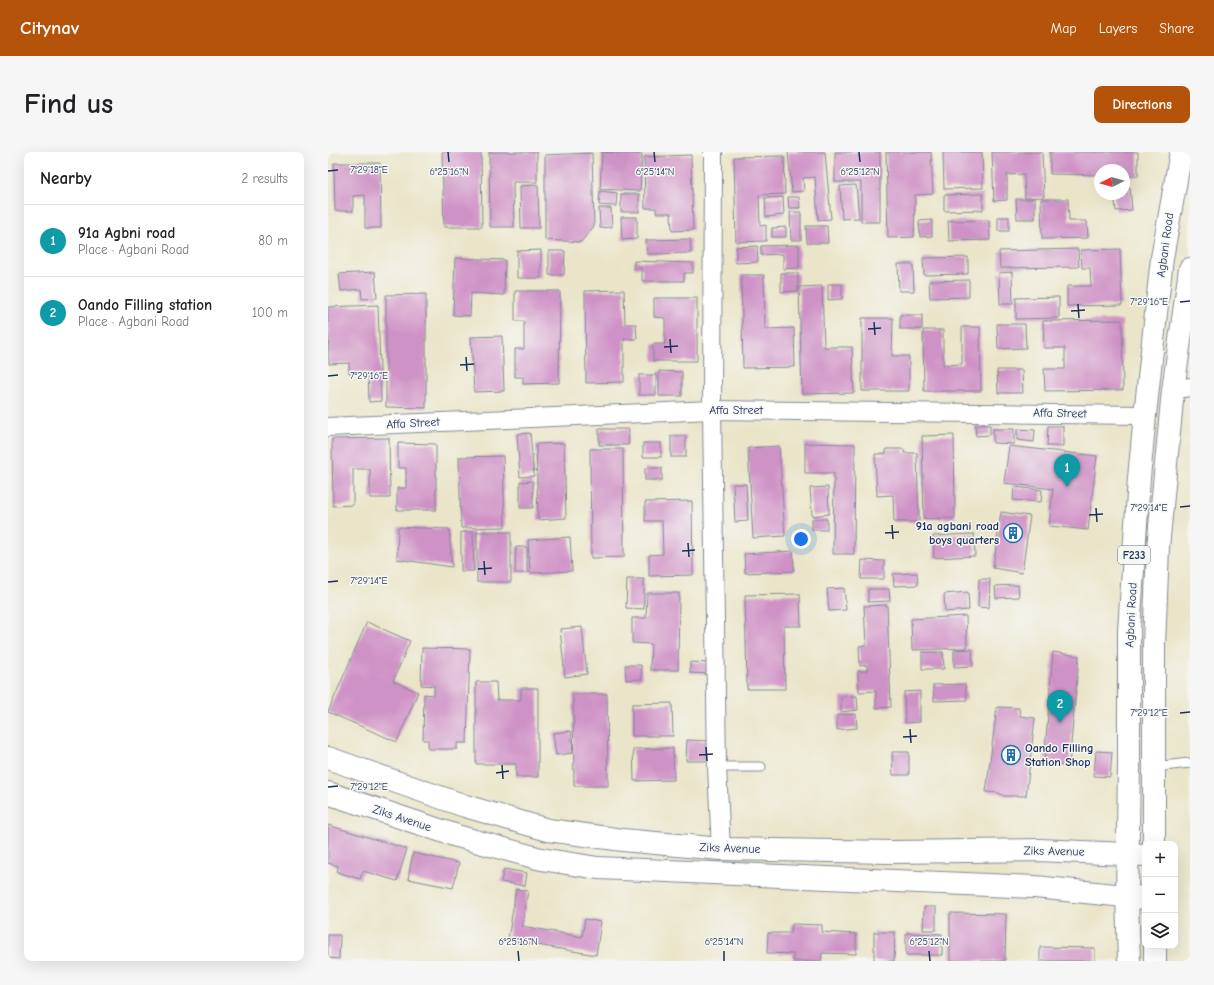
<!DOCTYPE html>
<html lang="en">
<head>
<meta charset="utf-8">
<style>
	:root { --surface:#fff; --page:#f6f6f6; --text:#202124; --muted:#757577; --line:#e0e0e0; --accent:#b45309 }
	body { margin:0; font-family:"Comic Neue",sans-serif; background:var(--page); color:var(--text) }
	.controls { position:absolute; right:12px; bottom:12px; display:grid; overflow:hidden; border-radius:8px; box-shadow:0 4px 16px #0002 }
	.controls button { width:36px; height:36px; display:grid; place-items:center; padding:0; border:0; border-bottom:1px solid var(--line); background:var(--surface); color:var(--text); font:20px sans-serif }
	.compass { position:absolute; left:766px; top:12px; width:36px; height:36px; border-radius:50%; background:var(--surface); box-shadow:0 4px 16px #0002; rotate:265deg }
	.you { position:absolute; left:473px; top:387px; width:14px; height:14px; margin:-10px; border:3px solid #fff; border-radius:50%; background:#1a73e8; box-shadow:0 0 0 6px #1a73e833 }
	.badge { display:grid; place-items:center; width:26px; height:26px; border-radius:50%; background:var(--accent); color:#fff; font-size:13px; font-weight:700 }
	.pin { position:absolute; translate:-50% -33px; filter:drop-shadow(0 1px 2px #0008) }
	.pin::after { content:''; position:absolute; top:21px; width:14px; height:12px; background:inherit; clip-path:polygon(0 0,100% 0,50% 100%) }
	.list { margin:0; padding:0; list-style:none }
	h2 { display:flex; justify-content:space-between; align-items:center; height:52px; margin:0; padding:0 16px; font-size:17px }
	h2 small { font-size:13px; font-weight:400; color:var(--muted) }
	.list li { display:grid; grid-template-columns:26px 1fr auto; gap:12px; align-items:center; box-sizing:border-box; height:72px; padding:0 16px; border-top:1px solid var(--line) }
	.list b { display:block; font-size:15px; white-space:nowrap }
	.list p { margin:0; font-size:13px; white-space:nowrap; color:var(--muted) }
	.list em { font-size:13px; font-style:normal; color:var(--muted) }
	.icon { flex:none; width:22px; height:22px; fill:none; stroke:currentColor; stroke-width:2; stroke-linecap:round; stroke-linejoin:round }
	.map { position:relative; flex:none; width:862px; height:809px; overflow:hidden; border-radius:8px }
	header { display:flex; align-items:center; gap:24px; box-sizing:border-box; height:56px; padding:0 20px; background:var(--accent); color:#fff }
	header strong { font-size:19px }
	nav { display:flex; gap:22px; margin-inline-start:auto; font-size:14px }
	.intro { display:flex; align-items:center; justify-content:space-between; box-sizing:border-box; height:96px; padding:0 24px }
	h1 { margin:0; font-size:28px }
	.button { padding:10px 18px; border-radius:8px; background:var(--accent); color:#fff; font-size:14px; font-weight:700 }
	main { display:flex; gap:24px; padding:0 24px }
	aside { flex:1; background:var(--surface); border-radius:8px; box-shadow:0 4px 16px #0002 }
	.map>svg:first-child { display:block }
	.building { fill:#cf92c6 }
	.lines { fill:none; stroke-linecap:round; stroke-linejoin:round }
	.service-casing { stroke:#828a94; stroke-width:11 }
	.minor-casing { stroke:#828a94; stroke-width:20 }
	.primary-casing { stroke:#828a94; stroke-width:24 }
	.service { stroke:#fff; stroke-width:9 }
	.minor { stroke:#fff; stroke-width:18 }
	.primary { stroke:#fff; stroke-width:22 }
	.ticks { fill:none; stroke:#1b2f5e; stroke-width:1.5 }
	.labels { text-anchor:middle; stroke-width:3; stroke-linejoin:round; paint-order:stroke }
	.shield { fill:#f6f6f2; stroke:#5d6b8a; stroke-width:1 }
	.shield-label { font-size:11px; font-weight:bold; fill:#1b2f5e }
	.street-label { font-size:12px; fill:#1b2f5e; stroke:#f6f6f2 }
	.poi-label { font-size:12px; font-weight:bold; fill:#1b2f5e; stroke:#f6f6f2; text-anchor:end }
	.ticks-label { font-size:10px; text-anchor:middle; fill:#1b2f5e; stroke:#f6f6f2; stroke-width:3; stroke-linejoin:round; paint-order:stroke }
</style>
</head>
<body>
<header>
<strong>Citynav</strong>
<nav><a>Map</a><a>Layers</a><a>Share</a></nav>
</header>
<div class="intro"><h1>Find us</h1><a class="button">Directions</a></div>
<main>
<aside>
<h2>Nearby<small>2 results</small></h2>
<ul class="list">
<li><span class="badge" style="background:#0f9aa8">1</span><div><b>91a Agbni road</b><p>Place · Agbani Road</p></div><em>80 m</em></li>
<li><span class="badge" style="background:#0f9aa8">2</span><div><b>Oando Filling station</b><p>Place · Agbani Road</p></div><em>100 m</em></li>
</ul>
</aside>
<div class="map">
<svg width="862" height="809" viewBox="0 0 862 809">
	<rect width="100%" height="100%" fill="#f6f6f2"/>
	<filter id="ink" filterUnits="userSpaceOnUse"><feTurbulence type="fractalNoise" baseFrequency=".025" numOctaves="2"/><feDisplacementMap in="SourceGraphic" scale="8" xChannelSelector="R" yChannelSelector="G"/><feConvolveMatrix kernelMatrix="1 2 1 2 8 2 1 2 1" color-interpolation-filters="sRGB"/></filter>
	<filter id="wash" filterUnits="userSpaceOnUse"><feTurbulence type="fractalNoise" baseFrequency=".012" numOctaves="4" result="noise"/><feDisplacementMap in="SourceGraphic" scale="16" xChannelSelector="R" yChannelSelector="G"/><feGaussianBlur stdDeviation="0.9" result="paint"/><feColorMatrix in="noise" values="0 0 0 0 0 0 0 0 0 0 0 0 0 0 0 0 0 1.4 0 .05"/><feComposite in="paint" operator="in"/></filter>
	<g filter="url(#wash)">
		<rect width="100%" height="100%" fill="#eae5c9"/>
		<g id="blocks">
			<!-- building -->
			<g class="building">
				<path d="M114 0H153L154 75H116Z"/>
				<path d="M161 0H209V30H185L186 75H162Z"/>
				<path d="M274 0 314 2 312 39 272 37Z"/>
				<path d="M460 0H497L503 67 490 68 487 25 475 26 476 39 464 40Z"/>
				<path d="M507 0H552V70H533V30H507Z"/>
				<path d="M558 0H603L605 42 587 43 586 85 560 86Z"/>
				<path d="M615 0H654L655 36 616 37Z"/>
				<path d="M664 0H714L716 45 697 46 696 22 679 23V48L666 49Z"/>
				<path d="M722 0H810V24H796V18H772V23L722 22Z"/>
				<path d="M264 1 266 74 253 90 217 88V3Z"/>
				<path d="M363 3 365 78 344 79 343 61H328V56H317L316 5Z"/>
				<path d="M456 4 457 42 431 43 432 74 438 73V89L408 90 406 5Z"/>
				<path d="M6 11H52L53 76H37V43L25 44V59H7Z"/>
				<path d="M210 33 211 76H193L192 34Z"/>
				<path d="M528 33 531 66 514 67 512 34Z"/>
				<path d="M802 35 804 58 788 59 786 42H796V36Z"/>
				<path d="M272 39 289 41 288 54 271 53Z"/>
				<rect x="293" y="42" width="18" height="18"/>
				<path d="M655 42V58L616 59V43Z"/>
				<path d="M455 45 456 63 438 65 437 46Z"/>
				<path d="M460 45H471L472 56H461Z"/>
				<path d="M688 47H707V67H689Z"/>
				<path d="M713 47H740L741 69H759L760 86 714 87Z"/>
				<path d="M271 56H283L284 75 272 76Z"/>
				<path d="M462 60H473V88H463Z"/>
				<path d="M293 65H309V87L294 88Z"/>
				<rect x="670" y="65" width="11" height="14"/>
				<path d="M604 68V84L592 85 591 69Z"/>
				<path d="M661 68 662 88 621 89 620 69Z"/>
				<path d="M478 74H499L500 91H479Z"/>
				<path d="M458 75V85H444V76Z"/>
				<path d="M362 87 363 101 319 102 318 88Z"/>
				<path d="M471 93V116L455 117V102L433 103V94Z"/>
				<path d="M429 94 430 110 408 111V95Z"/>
				<path d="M750 97 751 115 672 116 671 99Z"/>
				<path d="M792 97 794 153 739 154V134H763L762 116H754L753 98Z"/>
				<path d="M213 98V126H189V99Z"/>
				<path d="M221 99H237L236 123H221Z"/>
				<path d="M640 105V122L596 123 595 106Z"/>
				<path d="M127 106 177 108 176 143 143 141 142 164 125 163Z"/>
				<path d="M306 109 365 111V121H356V129H314V116H306Z"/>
				<path d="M570 112H585L586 139H571Z"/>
				<path d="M47 120 49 146 34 147 33 137 13 139 11 122Z"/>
				<path d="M684 120 685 152H672L671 121Z"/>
				<path d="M453 121H470V139L453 140Z"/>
				<path d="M413 123H436L437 177 466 176 467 215 415 216Z"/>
				<path d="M641 128V145L602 146 601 129Z"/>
				<path d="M500 132H514V147L500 148Z"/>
				<path d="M494 134 496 195H524L526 241 474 242 471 135Z"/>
				<path d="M296 138 297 172H308L309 187H296V230L258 231 257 139Z"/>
				<path d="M187 139H232L231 231 195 232V225H187V197H196V169H187Z"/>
				<path d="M98 142V256L58 255V143Z"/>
				<path d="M731 145V166L688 167V146Z"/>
				<path d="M326 146H369V209H325V192H337V166L326 165Z"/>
				<path d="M50 153 53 249 41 250 40 221H21V211L1 212 0 155Z"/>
				<rect x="572" y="163" width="22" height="14"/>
				<path d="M534 166H565L564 204H581V239H534Z"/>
				<path d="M794 168 795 238 717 239 716 217H737V196H716L715 169Z"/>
				<path d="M669 172H697L698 196 670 197Z"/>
				<path d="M634 175H652L653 239H596L595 178H615V213L634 212Z"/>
				<path d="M174 184 176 239 146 240 143 185Z"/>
				<path d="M669 218H694L695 241H670Z"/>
				<path d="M331 219 354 220V244H331Z"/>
				<rect x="311" y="223" width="17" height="20"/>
				<path d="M647 273H662V283L648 284Z"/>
				<path d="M720 274H735V294H719Z"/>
				<path d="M271 277H301L300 293H271Z"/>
				<path d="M665 277H686V292L665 291Z"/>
				<path d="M689 277 707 278 706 290 689 288Z"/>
				<path d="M202 281 206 324 192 325 189 282Z"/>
				<path d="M626 283 627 366 596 367 594 284Z"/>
				<rect x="343" y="284" width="15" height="21"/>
				<path d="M61 286 62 346H42V317H25V353L5 354 4 287Z"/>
				<path d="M70 291 108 292V358H69V336H78V316H70Z"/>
				<path d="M236 291 238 366 210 368 208 292Z"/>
				<rect x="315" y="291" width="18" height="14"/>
				<path d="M477 291 527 292 526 402H505L506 321H477Z"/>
				<path d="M451 294 457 384 425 386 420 296Z"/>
				<path d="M681 294 769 304 760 378 721 374 725 337 676 331Z"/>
				<path d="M262 297H295L296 405 263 406Z"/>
				<path d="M558 297H576V301H589L591 370H566L565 343 549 344 547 302H558Z"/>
				<path d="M175 304 177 375 133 376 131 305Z"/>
				<rect x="317" y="316" width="17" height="12"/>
				<path d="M205 329V356H192V330Z"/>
				<path d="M405 332H418L420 369 407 370Z"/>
				<path d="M500 335 501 362 484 364 482 336Z"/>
				<path d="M686 335 714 338 713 350 685 348Z"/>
				<path d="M364 349 365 423 321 424V403L335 402 334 369H317V350Z"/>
				<path d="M673 360 702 364 694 421 665 416Z"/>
				<rect x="484" y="367" width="15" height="11"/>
				<path d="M70 375 121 377 124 415 69 407Z"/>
				<path d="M133 380H145L146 419H133Z"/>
				<rect x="149" y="380" width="34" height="50"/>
				<path d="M646 382 647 404 606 406 605 384Z"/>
				<path d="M242 385 244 419 202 421 200 388Z"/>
				<path d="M188 395H199V421H187Z"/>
				<path d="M465 399 466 419 417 421 416 402Z"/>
				<path d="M534 408 556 409V427H533Z"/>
				<path d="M589 421 590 433 566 434 565 422Z"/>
				<path d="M299 427H316V457L298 456Z"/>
				<path d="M651 427H662L661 456 650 455Z"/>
				<path d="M690 433 691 445 668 446 667 434Z"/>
				<path d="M516 436 518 458 501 459 499 437Z"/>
				<path d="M540 437H561L562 449 540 450Z"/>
				<path d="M640 440 641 458 617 460 616 442Z"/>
				<path d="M319 441H351L350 518H322L323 492 304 491V466H318Z"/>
				<path d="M472 442 473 474H456L457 537H419L417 443Z"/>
				<path d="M559 453 563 555 548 556V539L531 540 530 519H539V513L532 514 531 494 538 493 536 454Z"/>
				<path d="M638 464 639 496 584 498 583 467Z"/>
				<path d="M39 470 82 489 65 529 90 540 69 590 0 560Z"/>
				<path d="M254 475 259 522 237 525 232 477Z"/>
				<path d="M94 496 142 497 139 591H129V597H100V588H95L96 542 106 543V534L93 533Z"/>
				<path d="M644 497 645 514 626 515V498Z"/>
				<path d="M594 500H615L616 517H594Z"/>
				<path d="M725 500 751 504 741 614 716 612Z"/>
				<path d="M362 510 381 511V522L362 521Z"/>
				<path d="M297 513H313L314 527 298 528Z"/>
				<path d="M148 530H168L169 548H193V536H210V625H188V612H148Z"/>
				<path d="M637 532 639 548 606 549 605 533Z"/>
				<path d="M592 539V570L577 571 576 540Z"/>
				<path d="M245 542H279L280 634H246Z"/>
				<path d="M529 544 530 558 513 560V545Z"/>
				<path d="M344 551 345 584H304V552Z"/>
				<path d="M669 555 691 556 692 564 707 566 698 644H676L671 641 658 640Z"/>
				<path d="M528 562 529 576 509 578V563Z"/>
				<path d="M243 579 245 601 228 603 225 581Z"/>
				<path d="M359 588 381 589 380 609H358Z"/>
				<path d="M345 596 346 628 306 629 305 597Z"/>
				<path d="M768 599 784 600 782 625 766 624Z"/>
				<path d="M564 600H581V623H565Z"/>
				<path d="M0 673 79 697 69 729 35 719 32 727 9 720 10 714 0 711Z"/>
				<path d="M85 701 131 711 125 736 80 727Z"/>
				<path d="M176 717 199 721 197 734 173 730Z"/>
				<path d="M188 737 200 739 194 774 254 785 257 767 273 770 268 803 180 788Z"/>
				<path d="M596 755H608V778H595Z"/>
				<path d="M622 761 678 762 677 809H622Z"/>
				<path d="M464 772 494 773V780L528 782V802L494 801 493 809H465V802L439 801 440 781H463Z"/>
				<path d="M546 780H567L566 809H546Z"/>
				<path d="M578 781 614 782V803H578Z"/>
				<path d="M0 783H12L11 807 0 806Z"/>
				<path d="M712 795 767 796V809H712Z"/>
			</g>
		</g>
	</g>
	<g filter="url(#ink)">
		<use href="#blocks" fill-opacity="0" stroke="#828a94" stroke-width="1"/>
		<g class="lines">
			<!-- service casing -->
			<g class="service-casing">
				<g id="service">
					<path d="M389 615H433"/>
					<path d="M826 615 862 611"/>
				</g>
			</g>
			<!-- minor casing -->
			<g class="minor-casing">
				<g id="minor">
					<path d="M385 0 384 258 389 615 393 697"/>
					<path d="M845 238 862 235"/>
					<path d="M0 275 384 258 817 263"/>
				</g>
			</g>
			<!-- primary casing -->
			<g class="primary-casing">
				<g id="primary">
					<path d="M0 606 137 654 220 678 295 688 393 697 565 700 712 698 817 703"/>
					<path d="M0 641 129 684 213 707 270 716 707 735 817 746"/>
					<path d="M826 692V492L830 396 845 238 862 117"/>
					<path d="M827 794V809"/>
					<path d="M801 809 799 744 801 615V479L811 326 817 263 834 106 853 0"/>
				</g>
			</g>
			<!-- service -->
			<use href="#service" class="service"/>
			<!-- minor -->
			<use href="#minor" class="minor"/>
			<!-- primary -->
			<use href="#primary" class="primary"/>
		</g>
	</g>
	<!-- ticks -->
	<path class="ticks" d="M120 0 121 10M326 0 327 10M531 0 532 10M0 19 10 18M852 150 862 149M750 152 751 166M743 159 757 158M546 170 547 183M540 177 553 176M342 187 343 201M336 195 350 194M138 205 139 219M132 213 146 212M0 224 10 223M852 355 862 354M768 356 769 370M761 363 775 362M564 373 565 387M557 381 571 380M360 391 361 405M354 399 367 398M156 409 157 423M150 417 164 416M0 430 10 429M852 561 862 560M582 577 583 591M575 585 589 584M378 595 379 609M371 603 385 602M174 613 175 627M168 621 181 619M0 635 10 634M190 799 191 809M396 799V809M601 799 602 809"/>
	<!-- icons -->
	<defs>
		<g id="building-ring" transform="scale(1)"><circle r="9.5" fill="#f6f6f2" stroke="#1f6fb2" stroke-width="1.5"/><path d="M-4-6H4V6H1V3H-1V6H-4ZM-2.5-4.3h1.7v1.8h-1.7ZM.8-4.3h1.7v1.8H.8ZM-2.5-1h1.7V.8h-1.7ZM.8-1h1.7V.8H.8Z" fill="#1f6fb2"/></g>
	</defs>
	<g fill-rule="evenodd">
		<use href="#building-ring" x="685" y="381"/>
		<use href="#building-ring" x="683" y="603"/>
	</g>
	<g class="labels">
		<!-- shield labels -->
		<rect class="shield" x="790" y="394" width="32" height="18" rx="3"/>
		<g class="shield-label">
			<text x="806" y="407">F233</text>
		</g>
		<!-- street labels -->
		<g class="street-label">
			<text transform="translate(837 93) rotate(-82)" y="4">Agbani Road</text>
			<text x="408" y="262">Affa Street</text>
			<text transform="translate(732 261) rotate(1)" y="4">Affa Street</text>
			<text transform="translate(85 271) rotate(-3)" y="4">Affa Street</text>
			<text transform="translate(803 463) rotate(-87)" y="4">Agbani Road</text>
			<text transform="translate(74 666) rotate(18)" y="4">Ziks Avenue</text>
			<text transform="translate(402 696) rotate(2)" y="4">Ziks Avenue</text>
			<text transform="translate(726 699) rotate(1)" y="4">Ziks Avenue</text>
		</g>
		<!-- poi labels -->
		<g class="poi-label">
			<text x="671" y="378">91a agbani road<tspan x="671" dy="14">boys quarters</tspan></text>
			<text x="697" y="600" text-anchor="start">Oando Filling<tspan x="697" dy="14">Station Shop</tspan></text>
		</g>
	</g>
	<g class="ticks-label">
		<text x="41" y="21">7°29'18"E</text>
		<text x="121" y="23">6°25'16"N</text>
		<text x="327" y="23">6°25'14"N</text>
		<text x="532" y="23">6°25'12"N</text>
		<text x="821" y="153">7°29'16"E</text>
		<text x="41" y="227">7°29'16"E</text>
		<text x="821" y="359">7°29'14"E</text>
		<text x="41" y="432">7°29'14"E</text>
		<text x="821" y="564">7°29'12"E</text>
		<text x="41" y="638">7°29'12"E</text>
		<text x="190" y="793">6°25'16"N</text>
		<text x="396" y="793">6°25'14"N</text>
		<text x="601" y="793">6°25'12"N</text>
	</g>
</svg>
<div class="controls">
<button>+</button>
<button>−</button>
<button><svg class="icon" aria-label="layers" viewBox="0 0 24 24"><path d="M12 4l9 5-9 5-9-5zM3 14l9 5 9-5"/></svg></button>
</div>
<svg class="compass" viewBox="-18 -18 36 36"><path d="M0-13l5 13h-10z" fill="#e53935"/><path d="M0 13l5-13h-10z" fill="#757577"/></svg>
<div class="you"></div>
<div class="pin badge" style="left:739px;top:335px;background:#0f9aa8">1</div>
<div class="pin badge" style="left:732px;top:571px;background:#0f9aa8">2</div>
</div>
</main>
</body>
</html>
